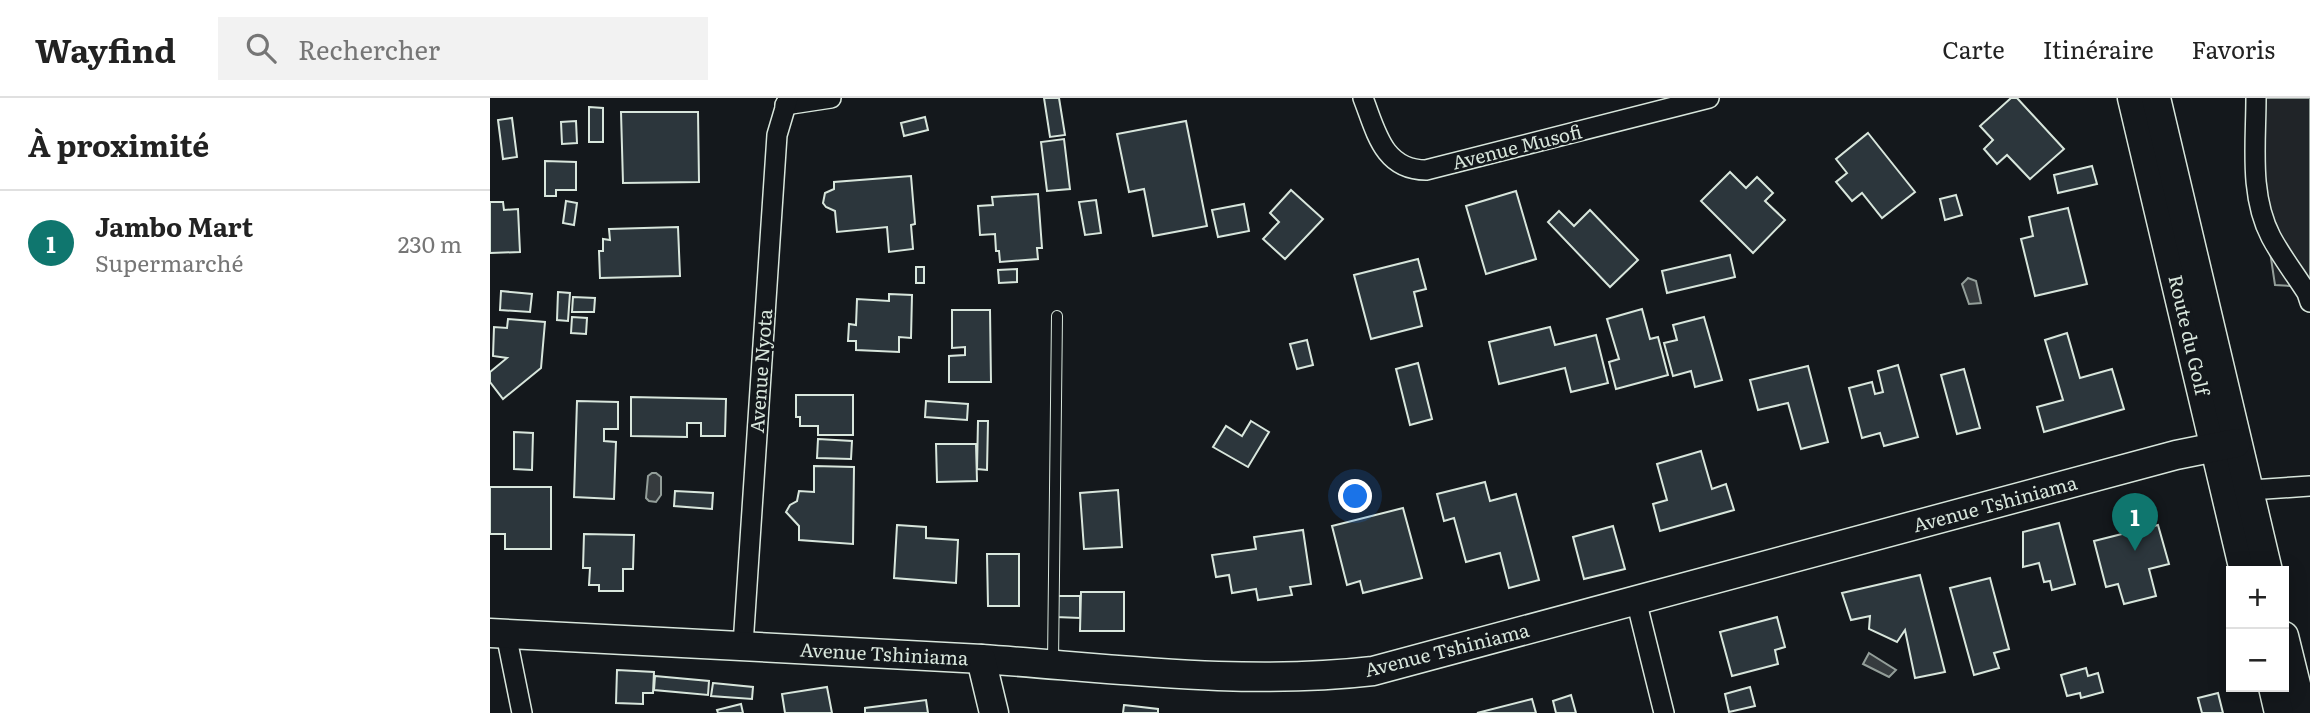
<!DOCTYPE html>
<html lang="fr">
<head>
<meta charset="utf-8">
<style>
	:root { --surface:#fff; --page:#f2f2f2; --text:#222; --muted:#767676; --line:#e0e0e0; --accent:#0f766e }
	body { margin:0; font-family:Literata,serif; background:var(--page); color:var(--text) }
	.controls { position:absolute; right:21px; bottom:21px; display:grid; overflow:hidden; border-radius:0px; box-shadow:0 4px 18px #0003 }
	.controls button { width:63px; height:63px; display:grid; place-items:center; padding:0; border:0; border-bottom:2px solid var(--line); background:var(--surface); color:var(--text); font:35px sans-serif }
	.you { position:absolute; left:866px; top:399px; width:24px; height:24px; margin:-18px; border:5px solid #fff; border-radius:50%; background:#1a73e8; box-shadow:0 0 0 10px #1a73e833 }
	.badge { display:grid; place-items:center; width:46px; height:46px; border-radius:50%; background:var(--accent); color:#fff; font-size:23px; font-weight:700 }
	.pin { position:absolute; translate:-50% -58px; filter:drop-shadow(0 2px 4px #0008) }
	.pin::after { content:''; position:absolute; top:37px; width:24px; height:21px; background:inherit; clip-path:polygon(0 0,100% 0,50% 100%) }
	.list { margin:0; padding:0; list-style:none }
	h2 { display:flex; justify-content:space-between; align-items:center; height:91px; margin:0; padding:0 28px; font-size:30px }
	h2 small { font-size:23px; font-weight:400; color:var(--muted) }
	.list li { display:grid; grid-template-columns:46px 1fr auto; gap:21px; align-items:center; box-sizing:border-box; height:105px; padding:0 28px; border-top:2px solid var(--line) }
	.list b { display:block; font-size:26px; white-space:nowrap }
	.list p { margin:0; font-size:23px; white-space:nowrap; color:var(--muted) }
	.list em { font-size:23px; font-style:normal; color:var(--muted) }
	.icon { flex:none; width:38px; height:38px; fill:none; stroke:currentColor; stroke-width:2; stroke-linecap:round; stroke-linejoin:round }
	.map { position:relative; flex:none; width:1820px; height:615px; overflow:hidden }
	header { display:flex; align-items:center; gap:42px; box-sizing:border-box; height:98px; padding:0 35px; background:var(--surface); border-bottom:2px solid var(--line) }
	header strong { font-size:33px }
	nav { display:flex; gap:38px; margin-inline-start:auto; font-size:24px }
	.search { width:490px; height:63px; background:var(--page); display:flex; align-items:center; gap:18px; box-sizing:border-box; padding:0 24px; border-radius:0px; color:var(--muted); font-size:26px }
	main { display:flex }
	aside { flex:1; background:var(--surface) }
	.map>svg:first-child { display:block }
	.green { fill:#202428; stroke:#939e99; stroke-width:2 }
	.water { fill:#363b3e; stroke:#939e99; stroke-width:2 }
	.building { fill:#2c363c; stroke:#d8e6dc; stroke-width:2 }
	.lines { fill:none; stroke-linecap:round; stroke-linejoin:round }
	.lane-casing { stroke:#d8e6dc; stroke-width:12 }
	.street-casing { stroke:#d8e6dc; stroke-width:22 }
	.secondary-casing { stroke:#d8e6dc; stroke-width:31 }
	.lane { stroke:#14181c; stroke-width:10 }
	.street { stroke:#14181c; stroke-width:19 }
	.secondary { stroke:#14181c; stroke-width:28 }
	.labels { text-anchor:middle; stroke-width:5; stroke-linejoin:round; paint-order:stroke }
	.street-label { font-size:19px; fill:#d8e6dc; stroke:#14181c }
</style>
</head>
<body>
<header>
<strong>Wayfind</strong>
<div class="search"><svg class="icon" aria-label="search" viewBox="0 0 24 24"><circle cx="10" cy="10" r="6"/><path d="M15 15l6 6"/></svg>Rechercher</div>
<nav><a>Carte</a><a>Itinéraire</a><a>Favoris</a></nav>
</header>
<main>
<aside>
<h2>À proximité<small></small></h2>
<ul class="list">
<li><span class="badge">1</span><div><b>Jambo Mart</b><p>Supermarché</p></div><em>230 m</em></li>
</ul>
</aside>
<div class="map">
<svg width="1820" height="615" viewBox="0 0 1820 615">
	<rect width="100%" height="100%" fill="#14181c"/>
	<!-- green -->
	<path class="green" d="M1757 0H1820V189L1785 187Z"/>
	<!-- water -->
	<g class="water">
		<path d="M1478 180 1486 183 1491 205 1479 206 1472 186Z"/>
		<path d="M162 375H166L171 379V397L166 404 159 403 156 400 158 378Z"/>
		<path d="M1379 555 1406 572 1399 579 1373 566Z"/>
	</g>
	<!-- building -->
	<g class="building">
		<path d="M554 0H569L575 37 560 39Z"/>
		<path d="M1521 0H1527L1574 51 1540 81 1517 57 1507 66 1494 51 1503 42 1490 28Z"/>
		<path d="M99 9 113 10V44H99Z"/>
		<path d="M131 14H208L209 84 133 85Z"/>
		<path d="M435 19 438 32 414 38 411 25Z"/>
		<path d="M22 20 27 59 13 61 8 22Z"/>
		<path d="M86 23 87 45 72 46 71 24Z"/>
		<path d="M696 23 717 128 663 138 654 91 639 94 627 36Z"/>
		<path d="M1378 35 1425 94 1392 120 1372 95 1362 103 1346 84 1357 75 1346 61Z"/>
		<path d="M574 41 580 91 557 93 551 44Z"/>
		<path d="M55 63 86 64V92H66V98H55Z"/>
		<path d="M1602 68 1607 86 1568 95 1564 77Z"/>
		<path d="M1240 74 1256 90 1267 79 1283 95 1275 103 1295 122 1263 155 1211 103Z"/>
		<path d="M421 78 425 126 421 127 423 151 399 154 397 129 347 134 345 113 336 109 333 105 335 95 344 91V84Z"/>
		<path d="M801 92 833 121 795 161 773 141 789 124 780 115Z"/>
		<path d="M1026 93 1046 161 996 176 976 108Z"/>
		<path d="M548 96 552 150H547L548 161 510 164 509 153H506L505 136 490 137 488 108 503 107 502 99Z"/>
		<path d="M1466 97 1472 117 1455 122 1450 101Z"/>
		<path d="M606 102 611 135 595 137 589 104Z"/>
		<path d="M76 103 87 105 84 127 73 125Z"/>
		<path d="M0 104H13L14 112 28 111 30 154 0 155Z"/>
		<path d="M754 106 759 133 728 139 722 112Z"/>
		<path d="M1578 110 1597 186 1545 198 1531 141 1543 138 1539 119Z"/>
		<path d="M1100 112 1148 162 1120 189 1058 124 1069 113 1084 128Z"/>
		<path d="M188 129 190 178 110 180 109 153H113V141L120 142 119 131Z"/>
		<path d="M1240 157 1245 179 1177 195 1172 173Z"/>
		<path d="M928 161 936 191 924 194 932 228 881 241 864 177Z"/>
		<rect x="426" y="169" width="8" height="16"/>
		<path d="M527 171V184L509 185 508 172Z"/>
		<path d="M11 193 42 196 40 214 10 212Z"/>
		<path d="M68 194 80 195 78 223 67 222Z"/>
		<path d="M399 196 422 197 421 240 409 239V254L366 252V243H358L359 226 366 227 367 201 399 203Z"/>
		<path d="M83 199 105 200 104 214H82Z"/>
		<path d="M1152 211 1160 241 1168 239 1178 277 1126 291 1119 264 1129 261 1117 221Z"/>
		<path d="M462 212H500L501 284H459V258L475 257V249L462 250Z"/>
		<path d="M82 219 97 220 96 236 81 235Z"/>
		<path d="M1214 219 1232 282 1205 289 1201 273 1183 278 1174 245 1187 242 1183 227Z"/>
		<path d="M18 221 55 224 51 270 13 301 0 284V274L17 260 3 258 4 229 17 230Z"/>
		<path d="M1060 229 1065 247 1106 237 1118 285 1081 294 1075 270 1009 286 999 244Z"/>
		<path d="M1577 235 1590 280 1622 271 1634 311 1554 334 1547 309 1573 302 1555 242Z"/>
		<path d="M817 242 823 267 807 271 800 246Z"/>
		<path d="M928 265 942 321 920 327 906 271Z"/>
		<path d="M1408 267 1428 339 1394 348 1390 335 1372 340 1359 290 1382 284 1385 296 1393 294 1388 273Z"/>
		<path d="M1318 268 1338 344 1311 351 1298 305 1268 312 1260 282Z"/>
		<path d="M1474 271 1490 330 1467 336 1451 277Z"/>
		<path d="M306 297H363V337H328V328H310V319H306Z"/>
		<path d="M141 299 236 301 235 338H211V325H197V339L141 338Z"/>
		<path d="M87 303 128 304V331H114V343L126 344 124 401 84 399Z"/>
		<path d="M436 303 478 306 477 322 435 319Z"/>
		<path d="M488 323H498L497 372 487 371Z"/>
		<path d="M761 323 779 334 758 369 723 349 736 328 752 338Z"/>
		<path d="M24 334 43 335 42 372 24 371Z"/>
		<path d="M328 341 362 343 361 361 327 360Z"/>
		<path d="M446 346H486L487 383 447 384Z"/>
		<path d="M1211 353 1222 391 1236 386 1244 412 1170 433 1163 406 1177 402 1167 366Z"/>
		<path d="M324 368 364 369 363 446 309 442V428L296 414 300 407 307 403 309 393 324 394Z"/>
		<path d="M995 384 1000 403 1026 396 1049 482 1019 490 1010 455 976 464 964 420 954 423 947 396Z"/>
		<path d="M0 389H61V451H15V436H0Z"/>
		<path d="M628 392 632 449 594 451 590 395Z"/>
		<path d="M185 393 223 395 222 411 184 408Z"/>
		<path d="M913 410 932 480 873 495 870 483 857 487 842 428Z"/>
		<path d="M1569 425 1585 486 1562 492 1560 483 1554 484 1549 465 1533 469V434Z"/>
		<path d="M407 427 436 429V440L468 442 466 485 404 480Z"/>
		<path d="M1668 427 1679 466 1659 471 1666 498 1634 506 1628 486 1616 489 1604 443Z"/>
		<path d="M1123 428 1135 471 1094 481 1083 439Z"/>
		<path d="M813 432 821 486 800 489 802 497 768 502 766 491 742 495 739 477 726 479 722 457 766 451 764 439Z"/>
		<path d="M94 436 144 437 143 471H133V493H109V487H99L100 470H93Z"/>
		<path d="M497 456H529V508H498Z"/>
		<path d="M1430 477 1455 574 1425 580 1415 532 1407 544 1379 531 1380 518 1361 522 1352 495Z"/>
		<path d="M1500 480 1519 551 1504 555 1509 570 1484 577 1460 490Z"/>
		<path d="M591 494H634V533H590Z"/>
		<path d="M566 498H590V520L566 519Z"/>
		<path d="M1287 519 1295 549 1285 552 1288 566 1242 578 1230 534Z"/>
		<path d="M1596 570 1598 578 1608 575 1613 594 1591 600 1590 595 1577 598 1571 577Z"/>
		<path d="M127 572 164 574 163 595H153V606L126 605Z"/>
		<path d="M165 578 219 583 218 597 164 592Z"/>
		<path d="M223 585 263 589 262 601 221 598Z"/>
		<path d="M337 589 342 615H295L292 596Z"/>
		<path d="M1260 589 1265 608 1239 614 1235 596Z"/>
		<path d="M1728 595 1733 615H1712L1708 600Z"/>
		<path d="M1081 597 1086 615H1066L1063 603Z"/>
		<path d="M1042 601 1046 615H987Z"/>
		<path d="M436 602 438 615H375V610Z"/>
		<path d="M251 606 253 615H228L227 612Z"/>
		<path d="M634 607 668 611V615H633Z"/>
	</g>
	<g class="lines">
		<!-- lane casing -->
		<g class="lane-casing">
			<path id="lane" d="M563 564 567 218"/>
		</g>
		<!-- street casing -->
		<g class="street-casing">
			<g id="street">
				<path d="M873 0C886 33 893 72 936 72L1219 0"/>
				<path d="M1766 0C1766 46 1759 97 1781 139 1791 158 1805 176 1817 195L1820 204"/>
				<path d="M295 7 341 0"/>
				<path d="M1746 393 1820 388"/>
				<path d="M1146 502 1174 615"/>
				<path d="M16 536 32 615"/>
				<path d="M253 547 287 37 298 0"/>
			</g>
		</g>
		<!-- secondary casing -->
		<g class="secondary-casing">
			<g id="secondary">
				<path d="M1642 0 1754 473"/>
				<path d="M1666 0 1778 473"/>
				<path d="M0 535C164 544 328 551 492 561 620 570 754 588 883 573L1686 357 1746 345"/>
				<path d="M1794 538 1813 615"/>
				<path d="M491 561 504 615"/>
				<path d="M1783 589 1789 615"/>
			</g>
		</g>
		<!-- lane -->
		<use href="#lane" class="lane"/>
		<!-- street -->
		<use href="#street" class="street"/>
		<!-- secondary -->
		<use href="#secondary" class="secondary"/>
	</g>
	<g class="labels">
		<!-- street labels -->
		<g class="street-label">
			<text transform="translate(1027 49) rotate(-14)" y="7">Avenue Musofi</text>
			<text transform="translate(1699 237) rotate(77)" y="7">Route du Golf</text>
			<text transform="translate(271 273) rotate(-86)" y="7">Avenue Nyota</text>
			<text transform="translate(1505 406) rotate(-15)" y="7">Avenue Tshiniama</text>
			<text transform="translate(957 552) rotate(-14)" y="7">Avenue Tshiniama</text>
			<text transform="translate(394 556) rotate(3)" y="7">Avenue Tshiniama</text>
		</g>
	</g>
</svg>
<div class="controls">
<button>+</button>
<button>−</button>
</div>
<div class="you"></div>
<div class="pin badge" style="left:1645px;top:453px">1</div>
</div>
</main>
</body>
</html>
